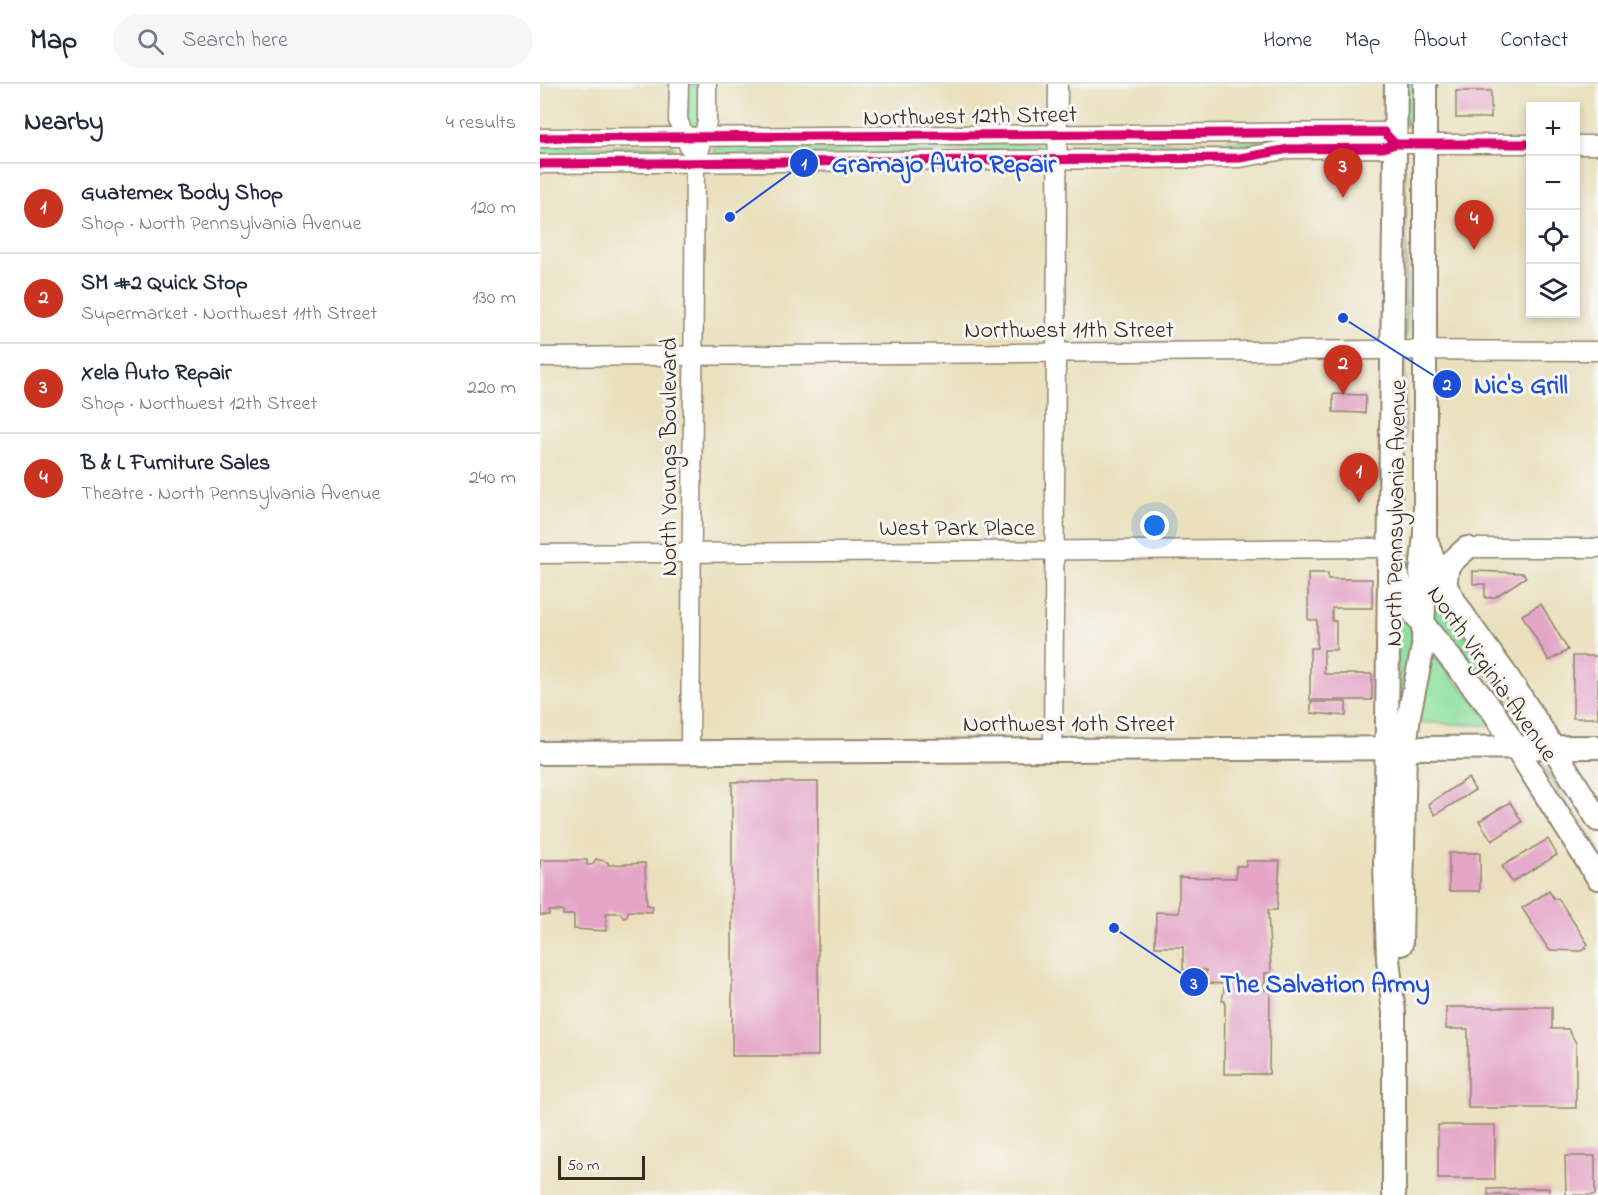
<!DOCTYPE html>
<html lang="en">
<head>
<meta charset="utf-8">
<style>
	:root { --surface:#fff; --page:#f6f6f7; --text:#1f2937; --muted:#747a83; --line:#e0e1e3; --accent:#c8321e }
	body { margin:0; font-family:"Indie Flower",sans-serif; background:var(--page); color:var(--text) }
	.controls { position:absolute; right:18px; top:18px; display:grid; overflow:hidden; border-radius:0px; box-shadow:0 3px 9px #0003 }
	.controls button { width:54px; height:54px; display:grid; place-items:center; padding:0; border:0; border-bottom:2px solid var(--line); background:var(--surface); color:var(--text); font:30px sans-serif }
	.scale { position:absolute; left:18px; bottom:15px; width:87px; box-sizing:border-box; padding-left:6px; border:3px solid #3b2a1e; border-top:0; font-size:16px; line-height:21px; white-space:nowrap; color:#3b2a1e; -webkit-text-stroke:4px #f6f6f2; paint-order:stroke }
	.you { position:absolute; left:615px; top:442px; width:21px; height:21px; margin:-15px; border:4px solid #fff; border-radius:50%; background:#1a73e8; box-shadow:0 0 0 9px #1a73e833 }
	.badge { display:grid; place-items:center; width:39px; height:39px; border-radius:50%; background:var(--accent); color:#fff; font-size:20px; font-weight:700 }
	.pin { position:absolute; translate:-50% -50px; filter:drop-shadow(0 2px 3px #0008) }
	.pin::after { content:''; position:absolute; top:32px; width:21px; height:18px; background:inherit; clip-path:polygon(0 0,100% 0,50% 100%) }
	.list { margin:0; padding:0; list-style:none }
	h2 { display:flex; justify-content:space-between; align-items:center; height:78px; margin:0; padding:0 24px; font-size:26px }
	h2 small { font-size:20px; font-weight:400; color:var(--muted) }
	.list li { display:grid; grid-template-columns:39px 1fr auto; gap:18px; align-items:center; box-sizing:border-box; height:90px; padding:0 24px; border-top:2px solid var(--line) }
	.list b { display:block; font-size:22px; white-space:nowrap }
	.list p { margin:0; font-size:20px; white-space:nowrap; color:var(--muted) }
	.list em { font-size:20px; font-style:normal; color:var(--muted) }
	.icon { flex:none; width:33px; height:33px; fill:none; stroke:currentColor; stroke-width:2; stroke-linecap:round; stroke-linejoin:round }
	.map { position:relative; flex:none; width:1058px; height:1111px; overflow:hidden }
	header { display:flex; align-items:center; gap:36px; box-sizing:border-box; height:84px; padding:0 30px; background:var(--surface); border-bottom:2px solid var(--line) }
	header strong { font-size:28px }
	nav { display:flex; gap:33px; margin-inline-start:auto; font-size:21px }
	.search { width:420px; height:54px; background:var(--page); display:flex; align-items:center; gap:15px; box-sizing:border-box; padding:0 21px; border-radius:33px; color:var(--muted); font-size:22px }
	main { display:flex }
	aside { flex:1; background:var(--surface) }
	.map>svg:first-child { display:block }
	.green { fill:#8ee0a0; stroke:#64855f; stroke-width:1.5 }
	.building { fill:#e4a5c7 }
	.lines { fill:none; stroke-linecap:round; stroke-linejoin:round }
	.minor-casing { stroke:#92856e; stroke-width:21 }
	.major-casing { stroke:#92856e; stroke-width:26 }
	.minor { stroke:#fff; stroke-width:18 }
	.major { stroke:#fff; stroke-width:22 }
	.cycleway-casing { stroke:#f6f6f2; stroke-width:13 }
	.cycleway { stroke:#d6006c; stroke-width:9 }
	.labels { text-anchor:middle; stroke-width:6; stroke-linejoin:round; paint-order:stroke }
	.street-label { font-size:24px; fill:#3b2a1e; stroke:#f6f6f2 }
	.leader { fill:none; stroke:#1d4ed8; stroke-width:2 }
	.callout-dot { fill:#1d4ed8; stroke:#f6f6f2; stroke-width:2 }
	.mark-label { font-size:18px; text-anchor:middle; font-weight:bold; fill:#fff }
	.callout-label { font-size:26px; text-anchor:middle; font-weight:bold; fill:#1d4ed8; stroke:#f6f6f2; stroke-width:6; stroke-linejoin:round; paint-order:stroke }
</style>
</head>
<body>
<header>
<strong>Map</strong>
<div class="search"><svg class="icon" aria-label="search" viewBox="0 0 24 24"><circle cx="10" cy="10" r="6"/><path d="M15 15l6 6"/></svg>Search here</div>
<nav><a>Home</a><a>Map</a><a>About</a><a>Contact</a></nav>
</header>
<main>
<aside>
<h2>Nearby<small>4 results</small></h2>
<ul class="list">
<li><span class="badge">1</span><div><b>Guatemex Body Shop</b><p>Shop · North Pennsylvania Avenue</p></div><em>120 m</em></li>
<li><span class="badge">2</span><div><b>SM #2 Quick Stop</b><p>Supermarket · Northwest 11th Street</p></div><em>130 m</em></li>
<li><span class="badge">3</span><div><b>Xela Auto Repair</b><p>Shop · Northwest 12th Street</p></div><em>220 m</em></li>
<li><span class="badge">4</span><div><b>B &amp; L Furniture Sales</b><p>Theatre · North Pennsylvania Avenue</p></div><em>240 m</em></li>
</ul>
</aside>
<div class="map">
<svg width="1058" height="1111" viewBox="0 0 1058 1111">
	<rect width="100%" height="100%" fill="#f6f6f2"/>
	<filter id="ink" filterUnits="userSpaceOnUse"><feTurbulence type="fractalNoise" baseFrequency=".0167" numOctaves="2"/><feDisplacementMap in="SourceGraphic" scale="12" xChannelSelector="R" yChannelSelector="G"/><feConvolveMatrix kernelMatrix="1 2 1 2 8 2 1 2 1" color-interpolation-filters="sRGB"/></filter>
	<filter id="wash" filterUnits="userSpaceOnUse"><feTurbulence type="fractalNoise" baseFrequency=".008" numOctaves="4" result="noise"/><feDisplacementMap in="SourceGraphic" scale="24" xChannelSelector="R" yChannelSelector="G"/><feGaussianBlur stdDeviation="1.35" result="paint"/><feColorMatrix in="noise" values="0 0 0 0 0 0 0 0 0 0 0 0 0 0 0 0 0 1.4 0 .05"/><feComposite in="paint" operator="in"/></filter>
	<g filter="url(#wash)">
		<rect width="100%" height="100%" fill="#eae0bd"/>
		<!-- green -->
		<g class="green">
			<path d="M147 0H163L158 45H151L147 36Z"/>
			<path d="M861 0H878L877 25 868 42H866Z"/>
			<path d="M830 55 717 65 529 67 527 65 529 59Z"/>
			<path d="M505 59 507 63 505 67 177 71 173 67 174 62Z"/>
			<path d="M0 62H132L135 66 133 70 0 73Z"/>
			<path d="M866 87 867 252 865 254 864 252Z"/>
			<path d="M865 279V454L875 485 878 521 864 484 863 463Z"/>
			<path d="M894 505 979 632 953 597 936 580 920 573 894 549Z"/>
			<path d="M857 514 878 547 859 638 860 590 855 569Z"/>
			<path d="M889 566 955 642 876 638Z"/>
			<path d="M1001 681H1003L1058 767V773Z"/>
		</g>
		<g id="blocks">
			<!-- building -->
			<g class="building">
				<rect x="916" y="7" width="35" height="27"/>
				<path d="M793 310 826 311 825 329 793 328Z"/>
				<path d="M933 487 983 489 986 493 955 513 945 514V500H933Z"/>
				<path d="M768 489H788V495H832V524H792V537H796V566H784V590H832V616H770V564H777V536H768Z"/>
				<path d="M1001 520 1028 566 1009 577 982 531Z"/>
				<rect x="1033" y="572" width="25" height="62"/>
				<path d="M771 618H806V632L771 629Z"/>
				<path d="M928 694 935 706 895 731 888 720Z"/>
				<rect x="192" y="698" width="86" height="274"/>
				<path d="M970 718 982 738 952 757 939 737Z"/>
				<path d="M1008 755 1017 771 972 798 962 782Z"/>
				<rect x="909" y="769" width="31" height="38"/>
				<path d="M56 775 68 778V781L105 779 107 821 113 822 112 828 88 827 87 833 84 834 80 829H66V847L34 845V831H23V827H9V831H0V776H47V781H52Z"/>
				<path d="M706 777H740L737 826H728L731 889H725V906H730L729 990H684L685 917H682L685 900 666 899V886H643V863H615L616 828 639 829V793L696 794V782H706Z"/>
				<path d="M1009 807 1014 815 1018 814 1048 860 1044 863 1046 864 1041 867 1009 866 982 824Z"/>
				<path d="M906 923H1012V945H1028L1036 959V1024H928V945H906Z"/>
				<rect x="898" y="1041" width="57" height="54"/>
				<path d="M1025 1072H1055V1111H1026Z"/>
				<path d="M1009 1104V1111H948V1105Z"/>
			</g>
		</g>
	</g>
	<g filter="url(#ink)">
		<use href="#blocks" fill-opacity="0" stroke="#92856e" stroke-width="1.5"/>
		<g class="lines">
			<!-- minor casing -->
			<g class="minor-casing">
				<g id="minor">
					<path d="M139 0 138 36 149 63"/>
					<path d="M0 54 844 48 855 60"/>
					<path d="M1036 61H1058"/>
					<path d="M0 80 700 74 749 65 843 64 855 60H990"/>
					<path d="M0 273 837 266 1058 267"/>
					<path d="M927 464H1058"/>
					<path d="M0 470 835 464"/>
					<path d="M513 665 518 0"/>
					<path d="M150 667 155 79 167 38V0"/>
				</g>
			</g>
			<!-- major casing -->
			<g class="major-casing">
				<g id="major">
					<path d="M887 458C903 509 934 546 964 588 997 636 1027 686 1058 736"/>
					<path d="M855 485 870 524 953 627 1058 794"/>
					<path d="M905 503 908 481 927 464"/>
					<path d="M0 669 1058 663"/>
					<path d="M861 860 865 664 869 631 883 563 884 510 881 488 885 451V0"/>
					<path d="M854 1111V929L848 875 845 778 856 0"/>
				</g>
			</g>
			<!-- minor -->
			<use href="#minor" class="minor"/>
			<!-- major -->
			<use href="#major" class="major"/>
			<!-- cycleway casing -->
			<g class="cycleway-casing">
				<g id="cycleway">
					<path d="M0 54 844 48 855 60"/>
					<path d="M0 80 700 74 749 65 843 64 855 60H990"/>
				</g>
			</g>
			<!-- cycleway -->
			<use href="#cycleway" class="cycleway"/>
		</g>
	</g>
	<g class="labels">
		<!-- street labels -->
		<g class="street-label">
			<text transform="translate(430 31) rotate(-1)" y="8">Northwest 12th Street</text>
			<text x="529" y="253">Northwest 11th Street</text>
			<text transform="translate(128 373) rotate(-90)" y="8">North Youngs Boulevard</text>
			<text transform="translate(855 429) rotate(-89)" y="8">North Pennsylvania Avenue</text>
			<text x="417" y="451">West Park Place</text>
			<text transform="translate(953 589) rotate(55)" y="8">North Virginia Avenue</text>
			<text x="529" y="647">Northwest 10th Street</text>
		</g>
	</g>
	<!-- callouts -->
	<path class="leader" d="M190 133L264 79M803 234L907 300M574 844L654 898"/>
	<g class="callout-dot">
		<circle cx="190" cy="133" r="6"/>
		<circle cx="803" cy="234" r="6"/>
		<circle cx="574" cy="844" r="6"/>
		<circle cx="264" cy="79" r="15"/>
		<circle cx="907" cy="300" r="15"/>
		<circle cx="654" cy="898" r="15"/>
	</g>
	<g class="mark-label">
		<text x="264" y="85">1</text>
		<text x="907" y="306">2</text>
		<text x="654" y="905">3</text>
	</g>
	<g class="callout-label">
		<text x="404" y="88">Gramajo Auto Repair</text>
		<text x="981" y="309">Nic's Grill</text>
		<text x="785" y="908">The Salvation Army</text>
	</g>
</svg>
<div class="controls">
<button>+</button>
<button>−</button>
<button><svg class="icon" aria-label="locate" viewBox="0 0 24 24"><circle cx="12" cy="12" r="6"/><path d="M12 2v4M12 18v4M2 12h4M18 12h4"/></svg></button>
<button><svg class="icon" aria-label="layers" viewBox="0 0 24 24"><path d="M12 4l9 5-9 5-9-5zM3 14l9 5 9-5"/></svg></button>
</div>
<div class="scale">50 m</div>
<div class="you"></div>
<div class="pin badge" style="left:819px;top:419px">1</div>
<div class="pin badge" style="left:803px;top:311px">2</div>
<div class="pin badge" style="left:803px;top:114px">3</div>
<div class="pin badge" style="left:934px;top:166px">4</div>
</div>
</main>
</body>
</html>
